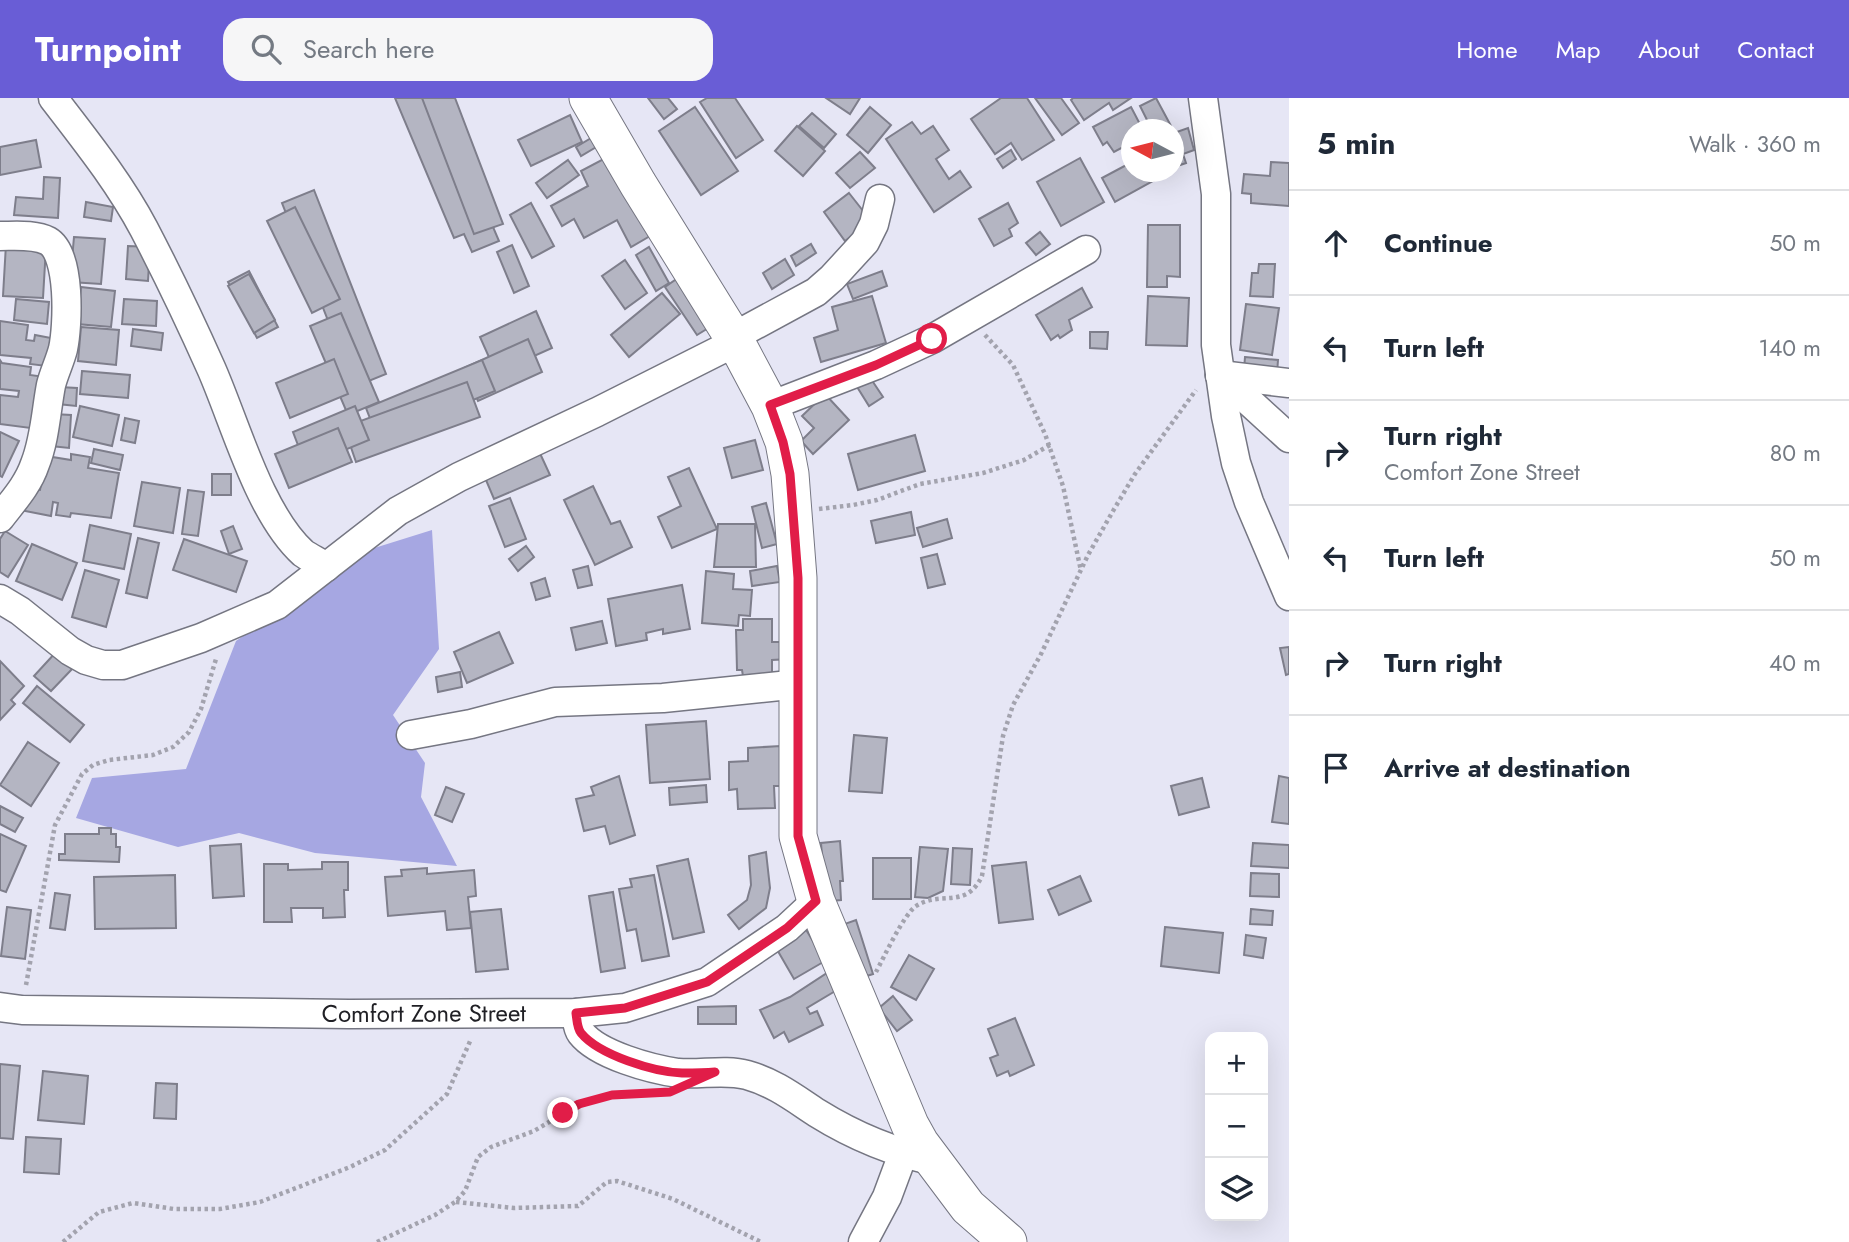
<!DOCTYPE html>
<html lang="en">
<head>
<meta charset="utf-8">
<style>
	:root { --surface:#fff; --page:#f6f6f7; --text:#1f2937; --muted:#747a83; --line:#e0e1e3; --accent:#695dd6 }
	body { margin:0; font-family:Jost,sans-serif; background:var(--page); color:var(--text) }
	.controls { position:absolute; right:21px; bottom:21px; display:grid; overflow:hidden; border-radius:14px; box-shadow:0 7px 28px #0002 }
	.controls button { width:63px; height:63px; display:grid; place-items:center; padding:0; border:0; border-bottom:2px solid var(--line); background:var(--surface); color:var(--text); font:35px sans-serif }
	.compass { position:absolute; left:1121px; top:21px; width:63px; height:63px; border-radius:50%; background:var(--surface); box-shadow:0 7px 28px #0002; rotate:277deg }
	.stop { position:absolute; width:21px; height:21px; margin:-16px; border:5px solid #e11d48; border-radius:50%; background:#fff }
	.stop.end { background:#e11d48; border-color:#fff; box-shadow:0 2px 7px #0008 }
	.list { margin:0; padding:0; list-style:none }
	h2 { display:flex; justify-content:space-between; align-items:center; height:91px; margin:0; padding:0 28px; font-size:30px }
	h2 small { font-size:23px; font-weight:400; color:var(--muted) }
	.list li { display:grid; grid-template-columns:46px 1fr auto; gap:21px; align-items:center; box-sizing:border-box; height:105px; padding:0 28px; border-top:2px solid var(--line) }
	.list b { display:block; font-size:26px; white-space:nowrap }
	.list p { margin:0; font-size:23px; white-space:nowrap; color:var(--muted) }
	.list em { font-size:23px; font-style:normal; color:var(--muted) }
	.icon { flex:none; width:38px; height:38px; fill:none; stroke:currentColor; stroke-width:2; stroke-linecap:round; stroke-linejoin:round }
	.map { position:relative; flex:none; width:1289px; height:1144px; overflow:hidden }
	header { display:flex; align-items:center; gap:42px; box-sizing:border-box; height:98px; padding:0 35px; background:var(--accent); color:#fff }
	header strong { font-size:33px }
	nav { display:flex; gap:38px; margin-inline-start:auto; font-size:24px }
	.search { width:490px; height:63px; background:var(--page); display:flex; align-items:center; gap:18px; box-sizing:border-box; padding:0 24px; border-radius:21px; color:var(--muted); font-size:26px }
	main { display:flex }
	aside { flex:1; background:var(--surface) }
	.map>svg:first-child { display:block }
	.forest { fill:#a6a7e2 }
	.building { fill:#b4b5c2; stroke:#7e7e8b; stroke-width:2 }
	.lines { fill:none; stroke-linecap:round; stroke-linejoin:round }
	.minor-casing { stroke:#757682; stroke-width:31 }
	.tertiary-casing { stroke:#757682; stroke-width:39 }
	.path { stroke:#a3a3ae; stroke-width:4.5; stroke-dasharray:3.5 3.5; stroke-linecap:butt }
	.minor { stroke:#fff; stroke-width:28 }
	.tertiary { stroke:#fff; stroke-width:37 }
	.route { stroke:#e11d48; stroke-width:9 }
	.labels { text-anchor:middle; stroke-width:7; stroke-linejoin:round; paint-order:stroke }
	.street-label { font-size:24px; fill:#202025; stroke:#fff }
</style>
</head>
<body>
<header>
<strong>Turnpoint</strong>
<div class="search"><svg class="icon" aria-label="search" viewBox="0 0 24 24"><circle cx="10" cy="10" r="6"/><path d="M15 15l6 6"/></svg>Search here</div>
<nav><a>Home</a><a>Map</a><a>About</a><a>Contact</a></nav>
</header>
<main>
<div class="map">
<svg width="1289" height="1144" viewBox="0 0 1289 1144">
	<rect width="100%" height="100%" fill="#e6e6f5"/>
	<!-- forest -->
	<path class="forest" d="M432 432 439 551 393 617 425 665 421 699 457 768 315 755 239 735 178 749 76 720 92 680 186 671 236 543 368 452Z"/>
	<!-- building -->
	<g class="building">
		<path d="M395 0H438L499 143 472 154 464 136 454 140Z"/>
		<path d="M422 0H455L503 126 474 136Z"/>
		<path d="M648 0H668L677 11 664 21Z"/>
		<path d="M707 0H735L763 42 736 60 700 4Z"/>
		<path d="M826 0H860L850 16Z"/>
		<path d="M1001 0H1027L1054 42 1022 62 1011 45 995 56 971 21Z"/>
		<path d="M1035 0H1061L1079 25 1062 37Z"/>
		<path d="M1073 0H1131L1113 12 1109 5 1084 22 1071 2Z"/>
		<path d="M1156 0 1171 28 1165 32H1152L1140 8Z"/>
		<path d="M695 9 738 73 701 97 659 33Z"/>
		<path d="M870 9 891 27 868 55 847 37Z"/>
		<path d="M1131 9 1143 32H1132V49L1128 51 1125 48 1114 54 1107 44 1103 47 1093 29Z"/>
		<path d="M812 15 836 36 824 50 799 28Z"/>
		<path d="M570 17 582 44 531 68 518 42Z"/>
		<path d="M912 24 921 36 933 28 949 52 936 61 949 81 960 73 971 89 934 114 886 41Z"/>
		<path d="M797 28 825 53 803 78 775 53Z"/>
		<path d="M1188 30 1194 52 1183 56 1186 65 1174 69V35Z"/>
		<path d="M598 36 603 45 581 58 576 49Z"/>
		<path d="M36 42 41 69 0 77V49Z"/>
		<path d="M1011 52 1016 61 1003 70 997 61Z"/>
		<path d="M860 54 875 70 850 90 836 75Z"/>
		<path d="M613 56 657 134 631 149 617 122 584 140 574 121 562 128 551 108 588 88 581 73Z"/>
		<path d="M1080 60 1104 104 1061 128 1037 84Z"/>
		<path d="M568 62 579 77 547 100 536 85Z"/>
		<path d="M1132 64V74H1162L1164 77 1115 104 1102 80Z"/>
		<path d="M1271 64 1289 65V108L1251 105V96L1242 95 1244 76 1270 78Z"/>
		<path d="M44 79 60 80 58 120 14 117 16 99 43 101Z"/>
		<path d="M314 92 386 276 354 289 282 105Z"/>
		<path d="M849 95 871 123 845 143 824 114Z"/>
		<path d="M86 104 113 109 111 123 84 119Z"/>
		<path d="M531 105 554 148 532 160 510 117Z"/>
		<path d="M1008 105 1018 125 1009 131 1012 138 994 148 979 121Z"/>
		<path d="M295 109 340 201 312 215 267 123Z"/>
		<path d="M1148 127H1180V179L1167 178V189H1147Z"/>
		<path d="M1040 134 1050 146 1036 157 1026 145Z"/>
		<path d="M74 139 105 141 101 186 70 184Z"/>
		<path d="M6 146 46 149 43 200 3 198Z"/>
		<path d="M811 146 816 155 796 168 791 158Z"/>
		<path d="M512 147 529 188 514 195 497 154Z"/>
		<path d="M128 148 150 149 148 183 126 181Z"/>
		<path d="M649 149 669 185 656 193 636 157Z"/>
		<path d="M785 161 794 177 772 191 763 175Z"/>
		<path d="M625 162 647 195 625 211 602 178Z"/>
		<path d="M1259 166H1275L1273 199 1250 198 1252 175H1258Z"/>
		<path d="M249 173 278 229 257 240 228 184Z"/>
		<path d="M882 173 887 188 853 201 847 186Z"/>
		<path d="M249 176 275 222 254 235 228 188Z"/>
		<path d="M678 180 710 229 697 237 665 189Z"/>
		<path d="M81 189 115 193 111 229 77 226Z"/>
		<path d="M1082 190 1092 209 1069 222 1072 232 1060 240 1058 237 1051 242 1036 217Z"/>
		<path d="M662 195 680 216 629 259 611 237Z"/>
		<path d="M872 198 886 245 821 264 814 240 838 232 832 209Z"/>
		<path d="M1148 198 1189 200 1187 248 1146 247Z"/>
		<path d="M16 201 49 204 47 226 14 222Z"/>
		<path d="M124 201 157 203 156 228 122 226Z"/>
		<path d="M1246 206 1279 210 1272 257 1240 252Z"/>
		<path d="M536 213 552 250 496 275 480 239Z"/>
		<path d="M341 215 379 304 348 317 310 228Z"/>
		<path d="M0 223 28 227 26 242 34 243 35 237 51 240 46 268 30 266 31 260 0 257Z"/>
		<path d="M81 229 119 232 116 267 78 263Z"/>
		<path d="M133 231 163 235 161 252 131 248Z"/>
		<path d="M1090 234H1108L1107 251 1090 250Z"/>
		<path d="M528 241 542 274 478 303 464 270Z"/>
		<path d="M1245 259 1278 262 1277 276 1244 272Z"/>
		<path d="M334 261 348 296 290 320 276 285Z"/>
		<path d="M0 262 2 265 31 269 30 277 45 279 38 331 0 326V297L18 299 19 293 0 291Z"/>
		<path d="M482 262 495 293 378 341 366 310Z"/>
		<path d="M82 273 130 277 128 300 80 296Z"/>
		<path d="M867 275 883 299 869 308 854 284Z"/>
		<path d="M467 284 480 319 356 364 344 329Z"/>
		<path d="M59 289 77 290 76 308 58 306Z"/>
		<path d="M825 296 849 322 813 356 801 343 814 330 802 318Z"/>
		<path d="M80 308 119 317 112 348 73 339Z"/>
		<path d="M355 308 369 342 306 368 293 334Z"/>
		<path d="M53 316 71 317 69 350 51 348Z"/>
		<path d="M125 320 139 323 135 345 121 342Z"/>
		<path d="M338 330 352 364 289 390 275 356Z"/>
		<path d="M0 334 19 343 2 379 0 378Z"/>
		<path d="M915 337 925 373 858 392 848 356Z"/>
		<path d="M755 342 763 372 732 380 724 350Z"/>
		<path d="M94 351 123 357 120 372 91 365Z"/>
		<path d="M538 351 550 377 494 401 483 375Z"/>
		<path d="M71 356 90 359 88 370 119 375 111 420 71 415 70 419 56 417 58 405 53 404 51 418 20 412 24 390 40 392 46 358 71 362Z"/>
		<path d="M689 370 717 431 672 450 658 419 681 408 668 379Z"/>
		<rect x="212" y="376" width="19" height="21"/>
		<path d="M142 384 180 390 173 435 134 428Z"/>
		<path d="M593 388 611 426 620 423 632 449 595 467 564 402Z"/>
		<path d="M188 392 204 394 198 438 182 436Z"/>
		<path d="M510 400 526 441 505 449 489 408Z"/>
		<path d="M766 405 777 446 762 450 752 409Z"/>
		<path d="M911 414 915 437 876 445 871 423Z"/>
		<path d="M947 421 952 440 923 449 917 430Z"/>
		<path d="M718 426H755L756 469H714Z"/>
		<path d="M90 427 131 436 124 471 83 463Z"/>
		<path d="M233 428 242 451 229 456 221 433Z"/>
		<path d="M5 433 28 447 8 479 0 474V441Z"/>
		<path d="M138 440 159 445 147 500 126 495Z"/>
		<path d="M184 441 247 463 236 494 173 472Z"/>
		<path d="M32 446 77 465 62 502 16 483Z"/>
		<path d="M526 448 534 459 518 473 509 461Z"/>
		<path d="M937 456 945 486 928 490 921 460Z"/>
		<path d="M588 468 592 487 578 490 573 472Z"/>
		<path d="M777 468 780 484 752 488 750 473Z"/>
		<path d="M85 472 119 482 106 529 72 519Z"/>
		<path d="M706 473 734 476 733 491 752 492 750 518 739 517 738 528 702 525Z"/>
		<path d="M545 480 550 498 536 502 531 485Z"/>
		<path d="M682 487 690 531 663 536V531L646 535 647 542 616 548 608 501Z"/>
		<path d="M743 521H772V544H790V561L772 562V579L743 578 742 572H737L736 532H743Z"/>
		<path d="M602 523 607 545 576 552 571 530Z"/>
		<path d="M499 534 513 565 467 585 454 554Z"/>
		<path d="M1289 549V576L1286 577 1280 550Z"/>
		<path d="M57 553 74 569 51 593 34 578Z"/>
		<path d="M0 563 24 588 11 602 15 606 0 622Z"/>
		<path d="M460 574 462 589 438 594 436 579Z"/>
		<path d="M37 588 84 627 70 644 23 605Z"/>
		<path d="M706 623 710 681 650 685 646 627Z"/>
		<path d="M854 637 887 640 882 695 849 693Z"/>
		<path d="M28 644 59 665 31 708 0 687Z"/>
		<path d="M780 648 781 688H774L775 710 738 711 737 691 729 692V664L748 663V650Z"/>
		<path d="M619 678 635 737 610 746 605 728 584 733 576 701 594 697 591 689Z"/>
		<path d="M1279 678 1289 680V726L1272 724Z"/>
		<path d="M1202 680 1209 709 1179 717 1171 688Z"/>
		<path d="M706 687 707 704 670 707 669 690Z"/>
		<path d="M446 689 464 696 452 724 435 717Z"/>
		<path d="M0 708 23 720 15 734 0 726Z"/>
		<path d="M99 730H111V736H116V749H120L119 764 59 762V756H65V736H99Z"/>
		<path d="M0 736 26 748 6 794 0 792Z"/>
		<path d="M840 743 843 783H840L841 802 820 804 824 783 821 745Z"/>
		<path d="M1253 745 1289 747V770L1251 768Z"/>
		<path d="M241 746 244 798 213 800 210 748Z"/>
		<path d="M920 749 948 751 943 793 928 800 915 799Z"/>
		<path d="M953 750 972 751 970 787 951 786Z"/>
		<path d="M766 754 770 790 766 810 739 831 728 817 747 802 751 787 749 758Z"/>
		<rect x="873" y="760" width="38" height="41"/>
		<path d="M688 761 704 834 673 841 657 768Z"/>
		<path d="M322 764H348V792H344L345 819 323 820V810H291L292 824H264V766H288V772L322 771Z"/>
		<path d="M1026 764 1033 821 999 825 992 768Z"/>
		<path d="M427 770V776L474 772 476 798 468 799 471 830 447 832 445 813 388 818 385 779 402 778 401 772Z"/>
		<path d="M1251 775 1279 776V799L1250 798Z"/>
		<path d="M175 777 176 830 95 831 94 779Z"/>
		<path d="M654 777 669 858 642 863 636 831 627 833 619 791 632 789 630 781Z"/>
		<path d="M1080 778 1091 803 1059 817 1048 792Z"/>
		<path d="M613 794 625 870 601 874 589 798Z"/>
		<path d="M55 795 70 797 65 832 50 830Z"/>
		<path d="M7 809 31 812 25 861 1 858Z"/>
		<path d="M501 811 508 871 476 874 470 814Z"/>
		<path d="M1251 811 1273 813 1272 827 1250 826Z"/>
		<path d="M856 822 873 876 854 882 836 829Z"/>
		<path d="M1165 829 1223 835 1219 875 1161 868Z"/>
		<path d="M805 830 825 863 794 881 775 848Z"/>
		<path d="M1246 837 1266 840 1263 860 1244 857Z"/>
		<path d="M909 857 934 871 916 902 891 889Z"/>
		<path d="M827 875 837 892 807 910 810 916 817 913 823 927 789 944 784 934 774 940 760 912 790 899Z"/>
		<path d="M893 898 912 922 897 933 879 910Z"/>
		<path d="M736 908V926H698V909Z"/>
		<path d="M1015 920 1034 967 1010 978 1008 973 997 978 990 960 998 957 988 931Z"/>
		<path d="M0 966 20 968 13 1041 0 1040Z"/>
		<path d="M43 973 88 978 84 1026 38 1022Z"/>
		<path d="M156 985 177 986 176 1021 154 1020Z"/>
		<path d="M26 1039 61 1041 59 1076 24 1074Z"/>
	</g>
	<g class="lines">
		<!-- minor casing -->
		<g class="minor-casing">
			<g id="minor">
				<path d="M53 0C86 43 119 84 144 131 168 177 190 223 211 270 235 324 259 415 303 455 310 460 319 464 326 469"/>
				<path d="M1203 0 1216 96V247L1226 318 1236 365 1249 404 1289 498"/>
				<path d="M0 138C15 138 35 136 48 143 71 156 68 228 63 251 60 263 54 275 51 287 46 313 45 341 35 366 28 387 13 403 0 420"/>
				<path d="M733 239 816 194 832 180 865 144 874 126 880 101"/>
				<path d="M1220 277 1289 340"/>
				<path d="M1220 277 1289 285"/>
				<path d="M770 308 876 267 932 241 1086 152"/>
				<path d="M0 501 20 513 70 553 86 562 103 567H122L201 540 277 507 398 413 459 379 597 314 736 244"/>
				<path d="M411 637 471 626 555 604 663 600 799 586"/>
				<path id="s1" d="M0 909 22 912 349 916 576 915 625 910 707 884 787 830 816 803"/>
				<path d="M576 915C577 921 577 930 581 935 598 957 651 971 678 975 701 977 725 971 747 977 775 985 794 1000 817 1015 854 1038 892 1054 935 1063"/>
				<path d="M863 1144 887 1099 903 1056"/>
			</g>
		</g>
		<!-- tertiary casing -->
		<g class="tertiary-casing">
			<path id="tertiary" d="M588 0 638 86 736 244 770 308 784 344 790 376 798 480V738L816 803 910 1027 920 1045 968 1109 1008 1144"/>
		</g>
		<!-- path -->
		<g class="path">
			<path d="M985 237 1013 267 1045 336 1063 388 1081 473"/>
			<path d="M819 411 853 407 877 402 920 386 983 375 1024 362 1050 347"/>
			<path d="M876 874C884 859 904 816 916 808 941 792 966 812 982 778L1003 638 1013 607 1041 556 1088 457 1113 413 1135 376 1196 292"/>
			<path d="M26 887 55 727 82 676 93 667 109 662 153 657 173 649 189 634 201 611 216 561"/>
			<path d="M456 1104 514 1110 578 1108 607 1084 617 1083 673 1101 761 1144"/>
			<path d="M63 1144 99 1114 133 1105 174 1111H220L260 1104 350 1069 385 1052 447 996 471 941"/>
			<path d="M377 1144 435 1117 455 1104 465 1093 478 1059 491 1049 534 1033 579 1006 612 997 644 996"/>
		</g>
		<!-- minor -->
		<use href="#minor" class="minor"/>
		<!-- tertiary -->
		<use href="#tertiary" class="tertiary"/>
	</g>
	<g class="lines">
		<!-- route -->
		<path class="route" d="M563 1015 579 1006 612 997 670 994 715 974C704 975 693 975 682 975 654 974 599 957 581 935 577 930 577 922 576 915L625 910 707 884 787 830 816 803 798 738V480L790 376 783 344 770 307 876 267 932 241"/>
	</g>
	<g class="labels">
		<!-- street labels -->
		<g class="street-label">
			<text dy="8" stroke="none"><textPath href="#s1" startOffset="424">Comfort Zone Street</textPath></text>
		</g>
	</g>
</svg>
<div class="controls">
<button>+</button>
<button>−</button>
<button><svg class="icon" aria-label="layers" viewBox="0 0 24 24"><path d="M12 4l9 5-9 5-9-5zM3 14l9 5 9-5"/></svg></button>
</div>
<svg class="compass" viewBox="-18 -18 36 36"><path d="M0-13l5 13h-10z" fill="#e53935"/><path d="M0 13l5-13h-10z" fill="#747a83"/></svg>
<div class="stop" style="left:932px;top:241px"></div>
<div class="stop end" style="left:563px;top:1015px"></div>
</div>
<aside>
<h2>5 min<small>Walk · 360 m</small></h2>
<ul class="list">
<li><svg class="icon" aria-label="ahead" viewBox="0 0 24 24"><path d="M12 20V5M6 11l6-6 6 6"/></svg><div><b>Continue</b></div><em>50 m</em></li>
<li><svg class="icon" aria-label="left" viewBox="0 0 24 24"><path d="M17 20v-9H6M10 6l-5 5 5 5"/></svg><div><b>Turn left</b></div><em>140 m</em></li>
<li><svg class="icon" aria-label="right" viewBox="0 0 24 24"><path d="M7 20v-9h11M14 6l5 5-5 5"/></svg><div><b>Turn right</b><p>Comfort Zone Street</p></div><em>80 m</em></li>
<li><svg class="icon" aria-label="left" viewBox="0 0 24 24"><path d="M17 20v-9H6M10 6l-5 5 5 5"/></svg><div><b>Turn left</b></div><em>50 m</em></li>
<li><svg class="icon" aria-label="right" viewBox="0 0 24 24"><path d="M7 20v-9h11M14 6l5 5-5 5"/></svg><div><b>Turn right</b></div><em>40 m</em></li>
<li><svg class="icon" aria-label="arrive" viewBox="0 0 24 24"><path d="M6 21V4h12l-3 4 3 4H6"/></svg><div><b>Arrive at destination</b></div></li>
</ul>
</aside>
</main>
</body>
</html>
